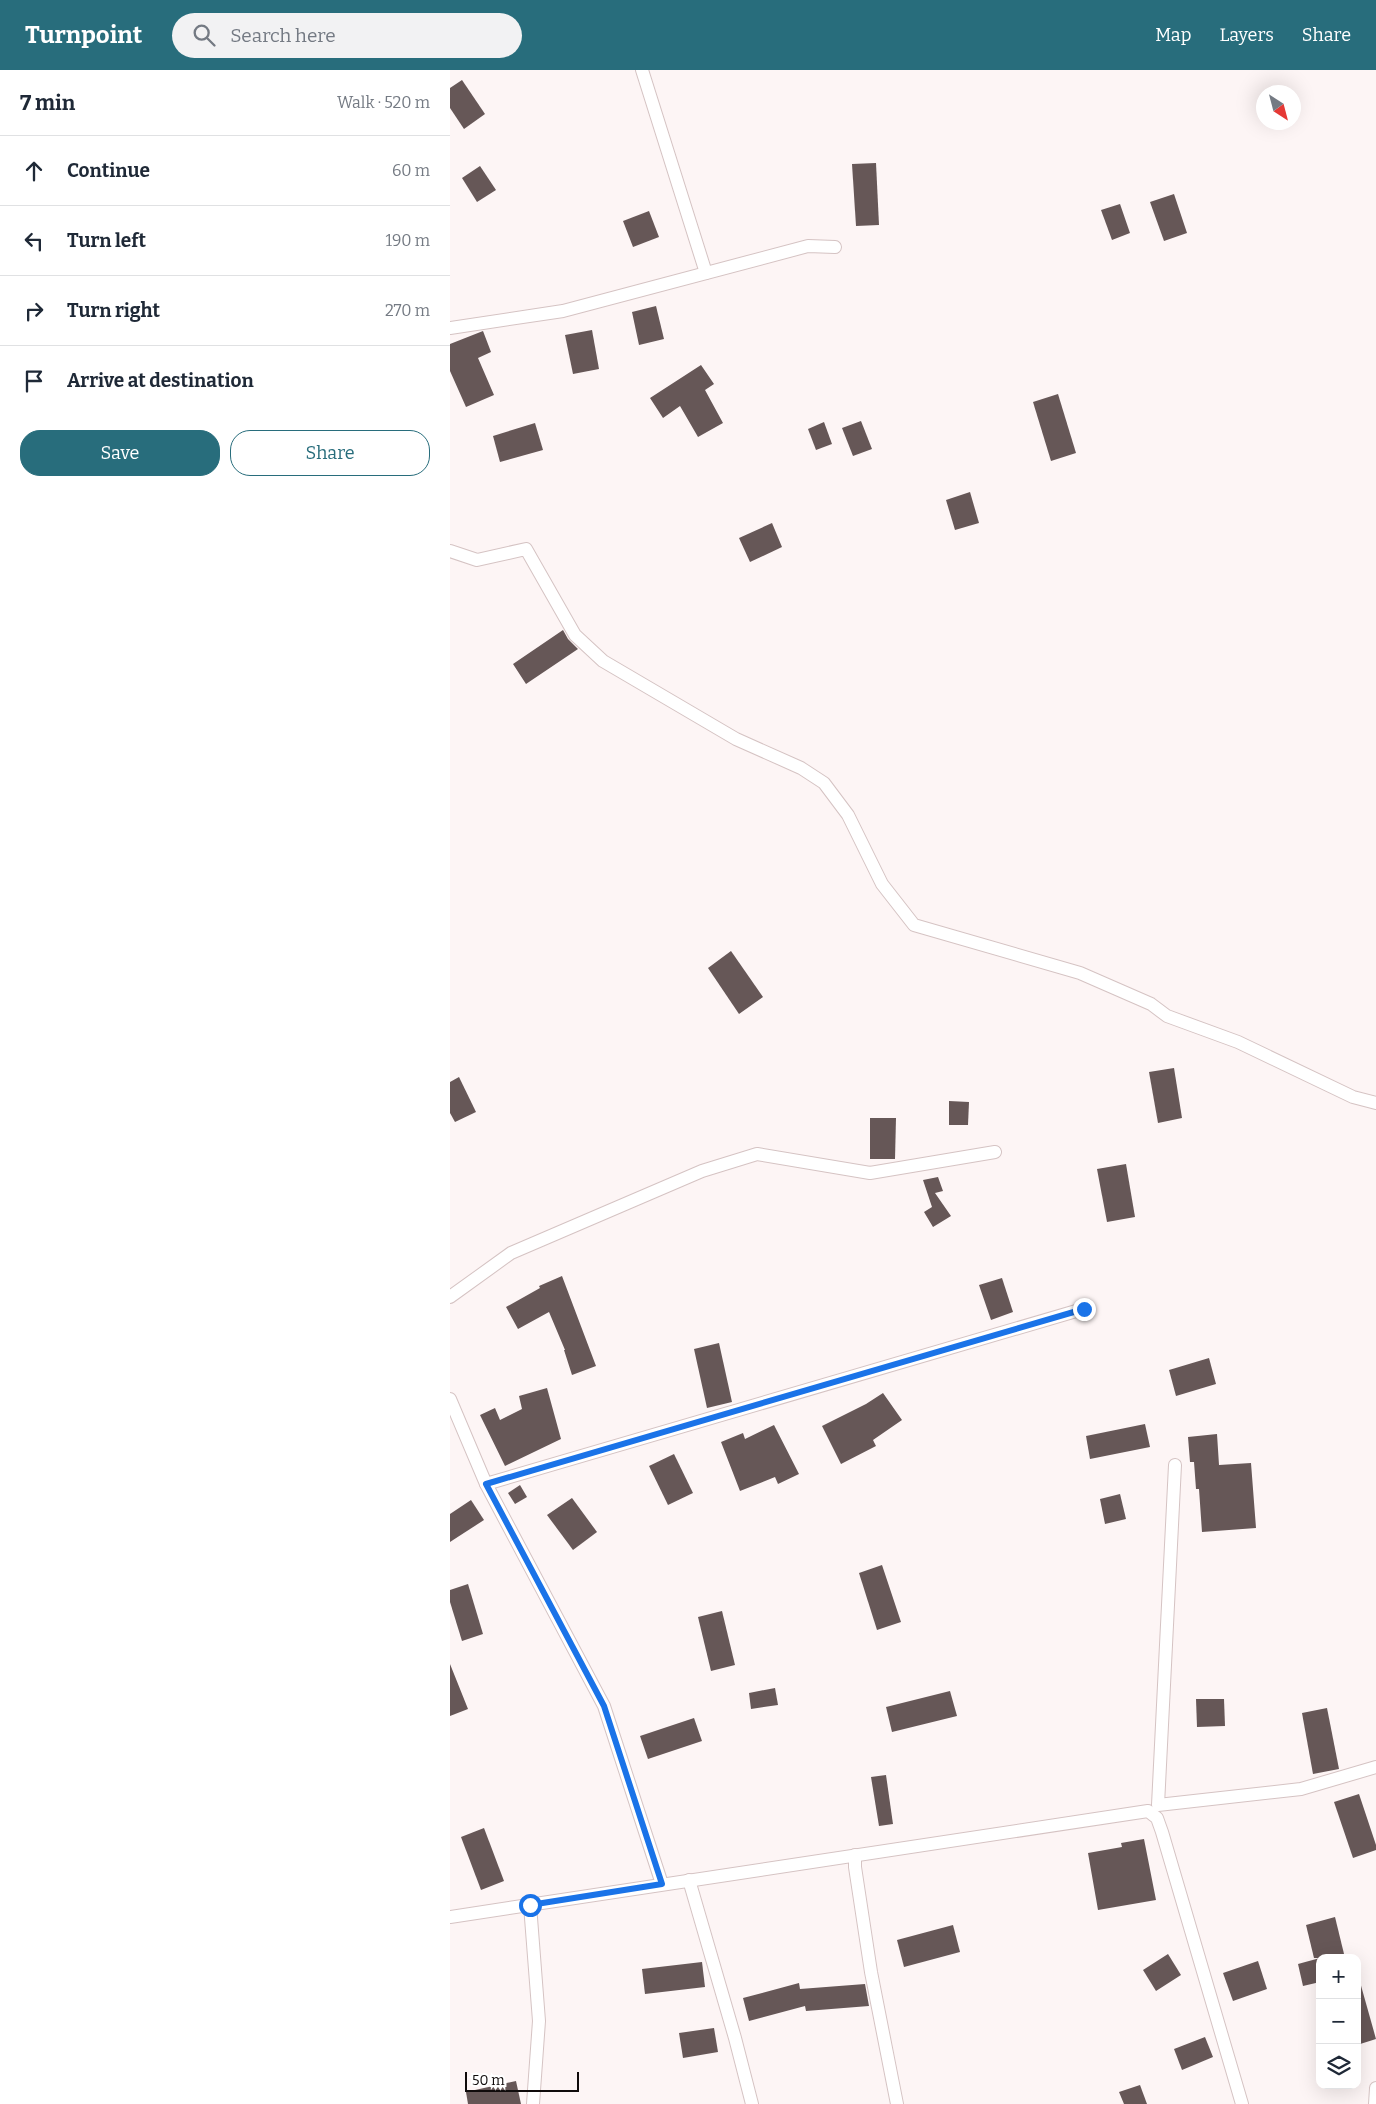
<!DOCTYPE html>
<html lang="en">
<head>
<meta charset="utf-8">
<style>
	:root { --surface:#fff; --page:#f2f2f3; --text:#1f2937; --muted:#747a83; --line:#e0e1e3; --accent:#286d7c }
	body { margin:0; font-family:Bitter,serif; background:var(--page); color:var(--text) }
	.controls { position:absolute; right:15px; bottom:15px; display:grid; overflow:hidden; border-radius:10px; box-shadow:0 5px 20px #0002 }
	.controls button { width:45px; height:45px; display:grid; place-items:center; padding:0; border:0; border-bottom:1px solid var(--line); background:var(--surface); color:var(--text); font:25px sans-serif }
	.compass { position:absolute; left:806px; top:15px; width:45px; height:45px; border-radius:50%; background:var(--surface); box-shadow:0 5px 20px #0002; rotate:144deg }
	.scale { position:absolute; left:15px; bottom:12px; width:114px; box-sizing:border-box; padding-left:5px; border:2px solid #100b0b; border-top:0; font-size:14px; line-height:18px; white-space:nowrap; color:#100b0b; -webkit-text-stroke:4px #fff; paint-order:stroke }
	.stop { position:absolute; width:15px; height:15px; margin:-11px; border:4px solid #1a73e8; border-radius:50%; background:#fff }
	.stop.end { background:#1a73e8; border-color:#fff; box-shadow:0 1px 5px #0008 }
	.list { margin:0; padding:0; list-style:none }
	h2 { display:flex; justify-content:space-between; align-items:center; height:65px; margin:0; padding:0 20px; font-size:21px }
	h2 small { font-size:16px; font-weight:400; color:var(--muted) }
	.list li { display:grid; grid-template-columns:32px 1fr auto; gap:15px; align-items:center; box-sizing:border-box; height:70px; padding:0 20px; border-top:1px solid var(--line) }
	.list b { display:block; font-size:19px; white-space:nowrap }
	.list em { font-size:16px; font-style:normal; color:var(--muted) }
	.actions { display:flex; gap:10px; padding:15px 20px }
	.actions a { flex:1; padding:11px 0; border:1px solid var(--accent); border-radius:20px; text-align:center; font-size:18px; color:var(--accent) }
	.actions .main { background:var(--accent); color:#fff }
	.icon { flex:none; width:28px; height:28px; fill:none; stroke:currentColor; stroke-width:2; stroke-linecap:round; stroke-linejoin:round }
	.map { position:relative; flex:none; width:926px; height:2034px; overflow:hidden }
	header { display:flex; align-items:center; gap:30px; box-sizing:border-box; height:70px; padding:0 25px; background:var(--accent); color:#fff }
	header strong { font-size:24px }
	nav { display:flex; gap:28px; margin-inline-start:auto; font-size:18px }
	.search { width:350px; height:45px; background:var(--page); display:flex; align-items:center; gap:12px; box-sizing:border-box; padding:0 18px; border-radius:28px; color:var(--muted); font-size:19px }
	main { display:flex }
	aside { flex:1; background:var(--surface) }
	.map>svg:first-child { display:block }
	.building { fill:#665757 }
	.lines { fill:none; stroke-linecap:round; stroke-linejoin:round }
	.minor-casing { stroke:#d5c3c3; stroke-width:14 }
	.minor { stroke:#fff; stroke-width:12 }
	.route { stroke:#1a73e8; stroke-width:6 }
</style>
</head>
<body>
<header>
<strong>Turnpoint</strong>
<div class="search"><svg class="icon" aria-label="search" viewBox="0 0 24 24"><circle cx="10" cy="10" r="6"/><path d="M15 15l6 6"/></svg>Search here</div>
<nav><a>Map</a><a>Layers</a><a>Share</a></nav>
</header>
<main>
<aside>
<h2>7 min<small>Walk · 520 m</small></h2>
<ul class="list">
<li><svg class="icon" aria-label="ahead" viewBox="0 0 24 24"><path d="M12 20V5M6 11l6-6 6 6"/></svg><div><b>Continue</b></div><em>60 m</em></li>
<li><svg class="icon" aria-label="left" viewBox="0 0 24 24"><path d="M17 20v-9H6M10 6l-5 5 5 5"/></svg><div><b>Turn left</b></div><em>190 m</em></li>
<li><svg class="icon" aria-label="right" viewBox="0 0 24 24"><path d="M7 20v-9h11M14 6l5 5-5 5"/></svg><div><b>Turn right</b></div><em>270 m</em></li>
<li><svg class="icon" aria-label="arrive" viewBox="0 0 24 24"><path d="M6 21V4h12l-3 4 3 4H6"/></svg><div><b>Arrive at destination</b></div></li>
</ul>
<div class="actions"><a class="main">Save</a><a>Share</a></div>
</aside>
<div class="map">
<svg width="926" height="2034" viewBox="0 0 926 2034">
	<rect width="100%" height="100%" fill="#fdf5f5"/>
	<!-- building -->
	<g class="building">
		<path d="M12 10 35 44 14 59 0 38V18Z"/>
		<path d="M426 93 429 155 406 156 402 94Z"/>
		<path d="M30 96 46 120 27 132 12 108Z"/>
		<path d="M724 124 737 163 714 171 700 132Z"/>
		<path d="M670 134 680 163 662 170 651 140Z"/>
		<path d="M199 141 209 167 183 177 173 151Z"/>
		<path d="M206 236 214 269 189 275 182 242Z"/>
		<path d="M142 260 149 299 123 304 115 265Z"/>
		<path d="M33 261 41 282 28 288 44 325 16 337 0 301V274Z"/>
		<path d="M251 295 264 314 255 320 273 353 248 367 230 336 213 348 200 328Z"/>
		<path d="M608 324 626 383 601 391 583 332Z"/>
		<path d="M411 351 422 379 403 386 392 358Z"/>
		<path d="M374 352 382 374 366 380 358 359Z"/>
		<path d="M85 353 93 380 50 392 43 366Z"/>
		<path d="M520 422 529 453 505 460 496 430Z"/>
		<path d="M322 453 332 477 300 492 289 468Z"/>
		<path d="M113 560 118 569 128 579 76 614 63 594Z"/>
		<path d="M281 881 313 927 289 944 258 898Z"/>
		<path d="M724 998 732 1048 708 1053 699 1002Z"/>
		<path d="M9 1007 26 1042 5 1052 0 1043V1012Z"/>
		<path d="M499 1031 519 1032 518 1055H499Z"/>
		<path d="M420 1048H446L445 1089H420Z"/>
		<path d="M676 1094 685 1147 657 1152 647 1099Z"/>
		<path d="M488 1107 493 1121 485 1123 501 1146 483 1157 474 1142 482 1137 473 1110Z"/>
		<path d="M112 1206 146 1296 122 1305 114 1280H115L99 1242 68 1259 56 1237 90 1218 89 1216Z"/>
		<path d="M552 1208 563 1242 541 1250 529 1215Z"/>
		<path d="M269 1273 282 1332 257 1338 244 1279Z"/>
		<path d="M759 1288 766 1314 726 1326 719 1300Z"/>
		<path d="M97 1318 111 1369 55 1396 30 1345 45 1338 50 1350 72 1339 69 1326Z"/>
		<path d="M433 1323 452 1350 423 1370 426 1376 391 1394 372 1356 416 1334Z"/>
		<path d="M695 1354 700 1377 640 1389 636 1366Z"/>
		<path d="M324 1355 349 1404 328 1414 325 1407 290 1421 271 1372 293 1363 295 1369Z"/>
		<path d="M767 1364 769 1395 801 1393 806 1458 752 1462 749 1419H746L744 1392H740L738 1367Z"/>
		<path d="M224 1384 243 1423 218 1435 199 1396Z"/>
		<path d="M70 1415 77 1427 65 1434 58 1423Z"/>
		<path d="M670 1424 676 1449 655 1454 650 1429Z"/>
		<path d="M122 1428 147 1462 123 1480 97 1445Z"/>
		<path d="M21 1430 34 1450 0 1472V1444Z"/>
		<path d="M432 1495 451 1552 427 1560 409 1503Z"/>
		<path d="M18 1514 33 1564 12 1571 0 1532V1520Z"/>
		<path d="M272 1541 285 1595 261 1601 248 1547Z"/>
		<path d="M0 1594 18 1639 0 1646Z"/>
		<path d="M325 1618 328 1635 301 1639 299 1623Z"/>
		<path d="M500 1621 507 1646 442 1662 436 1637Z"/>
		<path d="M746 1629H774L775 1656 747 1657Z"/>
		<path d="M877 1638 889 1699 863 1704 852 1643Z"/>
		<path d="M244 1648 252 1671 198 1689 190 1666Z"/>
		<path d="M436 1705 443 1754 429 1756 421 1707Z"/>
		<path d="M909 1724 926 1775V1780L903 1788 884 1732Z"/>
		<path d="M34 1758 54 1811 31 1820 11 1767Z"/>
		<path d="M694 1769 706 1830 648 1840 638 1783 672 1777 671 1773Z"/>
		<path d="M885 1847 895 1888H864L856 1855Z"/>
		<path d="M503 1855 510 1882 454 1897 447 1870Z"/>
		<path d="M718 1884 731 1905 706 1921 693 1900Z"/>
		<path d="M870 1888V1912L853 1916 848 1894Z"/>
		<path d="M808 1891 817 1919 783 1931 773 1903Z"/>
		<path d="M252 1892 255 1917 195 1924 192 1899Z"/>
		<path d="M910 1912 926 1969 907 1975V1913Z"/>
		<path d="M349 1913 350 1919 415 1914 419 1936 356 1941 355 1936 299 1951 293 1928Z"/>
		<path d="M264 1958 268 1982 233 1988 229 1963Z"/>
		<path d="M755 1967 763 1987 732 2000 724 1979Z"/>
		<path d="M66 2011 71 2034H18L16 2022Z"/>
		<path d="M690 2015 697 2034H674L669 2022Z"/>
	</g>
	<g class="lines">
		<!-- minor casing -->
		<g class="minor-casing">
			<g id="minor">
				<path d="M192 0 256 203"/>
				<path d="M0 258 113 241 358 176 385 177"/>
				<path d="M0 481 27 490 76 479 125 565 153 591 286 669 351 698 374 713 398 745 432 814 464 855 630 903 701 934 717 946 788 972 903 1027 926 1033"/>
				<path d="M0 1227 61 1183 252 1101 307 1084 420 1103 545 1082"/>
				<path d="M0 1329 36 1414 154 1636 212 1814"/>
				<path d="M725 1395 708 1735 851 1719 926 1697"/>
				<path d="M36 1414 633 1239"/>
				<path d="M405 1785V1797L421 1902 447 2034"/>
				<path d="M239 1810 285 1968 302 2034"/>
				<path d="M80 1835 89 1951 83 2034"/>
				<path d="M0 1847 698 1741 707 1748 712 1762 792 2034"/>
				<path d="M925 2034 926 2018"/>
			</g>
		</g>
		<!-- minor -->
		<use href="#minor" class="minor"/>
	</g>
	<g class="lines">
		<!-- route -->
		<path class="route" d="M80 1835 212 1814 154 1636 36 1414 634 1239"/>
	</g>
</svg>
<div class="controls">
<button>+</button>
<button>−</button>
<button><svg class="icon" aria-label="layers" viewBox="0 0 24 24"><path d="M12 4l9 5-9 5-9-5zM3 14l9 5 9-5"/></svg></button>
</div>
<svg class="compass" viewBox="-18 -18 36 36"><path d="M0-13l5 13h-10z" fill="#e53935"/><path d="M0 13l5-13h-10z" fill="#747a83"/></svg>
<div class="scale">50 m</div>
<div class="stop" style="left:80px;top:1835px"></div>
<div class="stop end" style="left:634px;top:1239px"></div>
</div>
</main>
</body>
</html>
